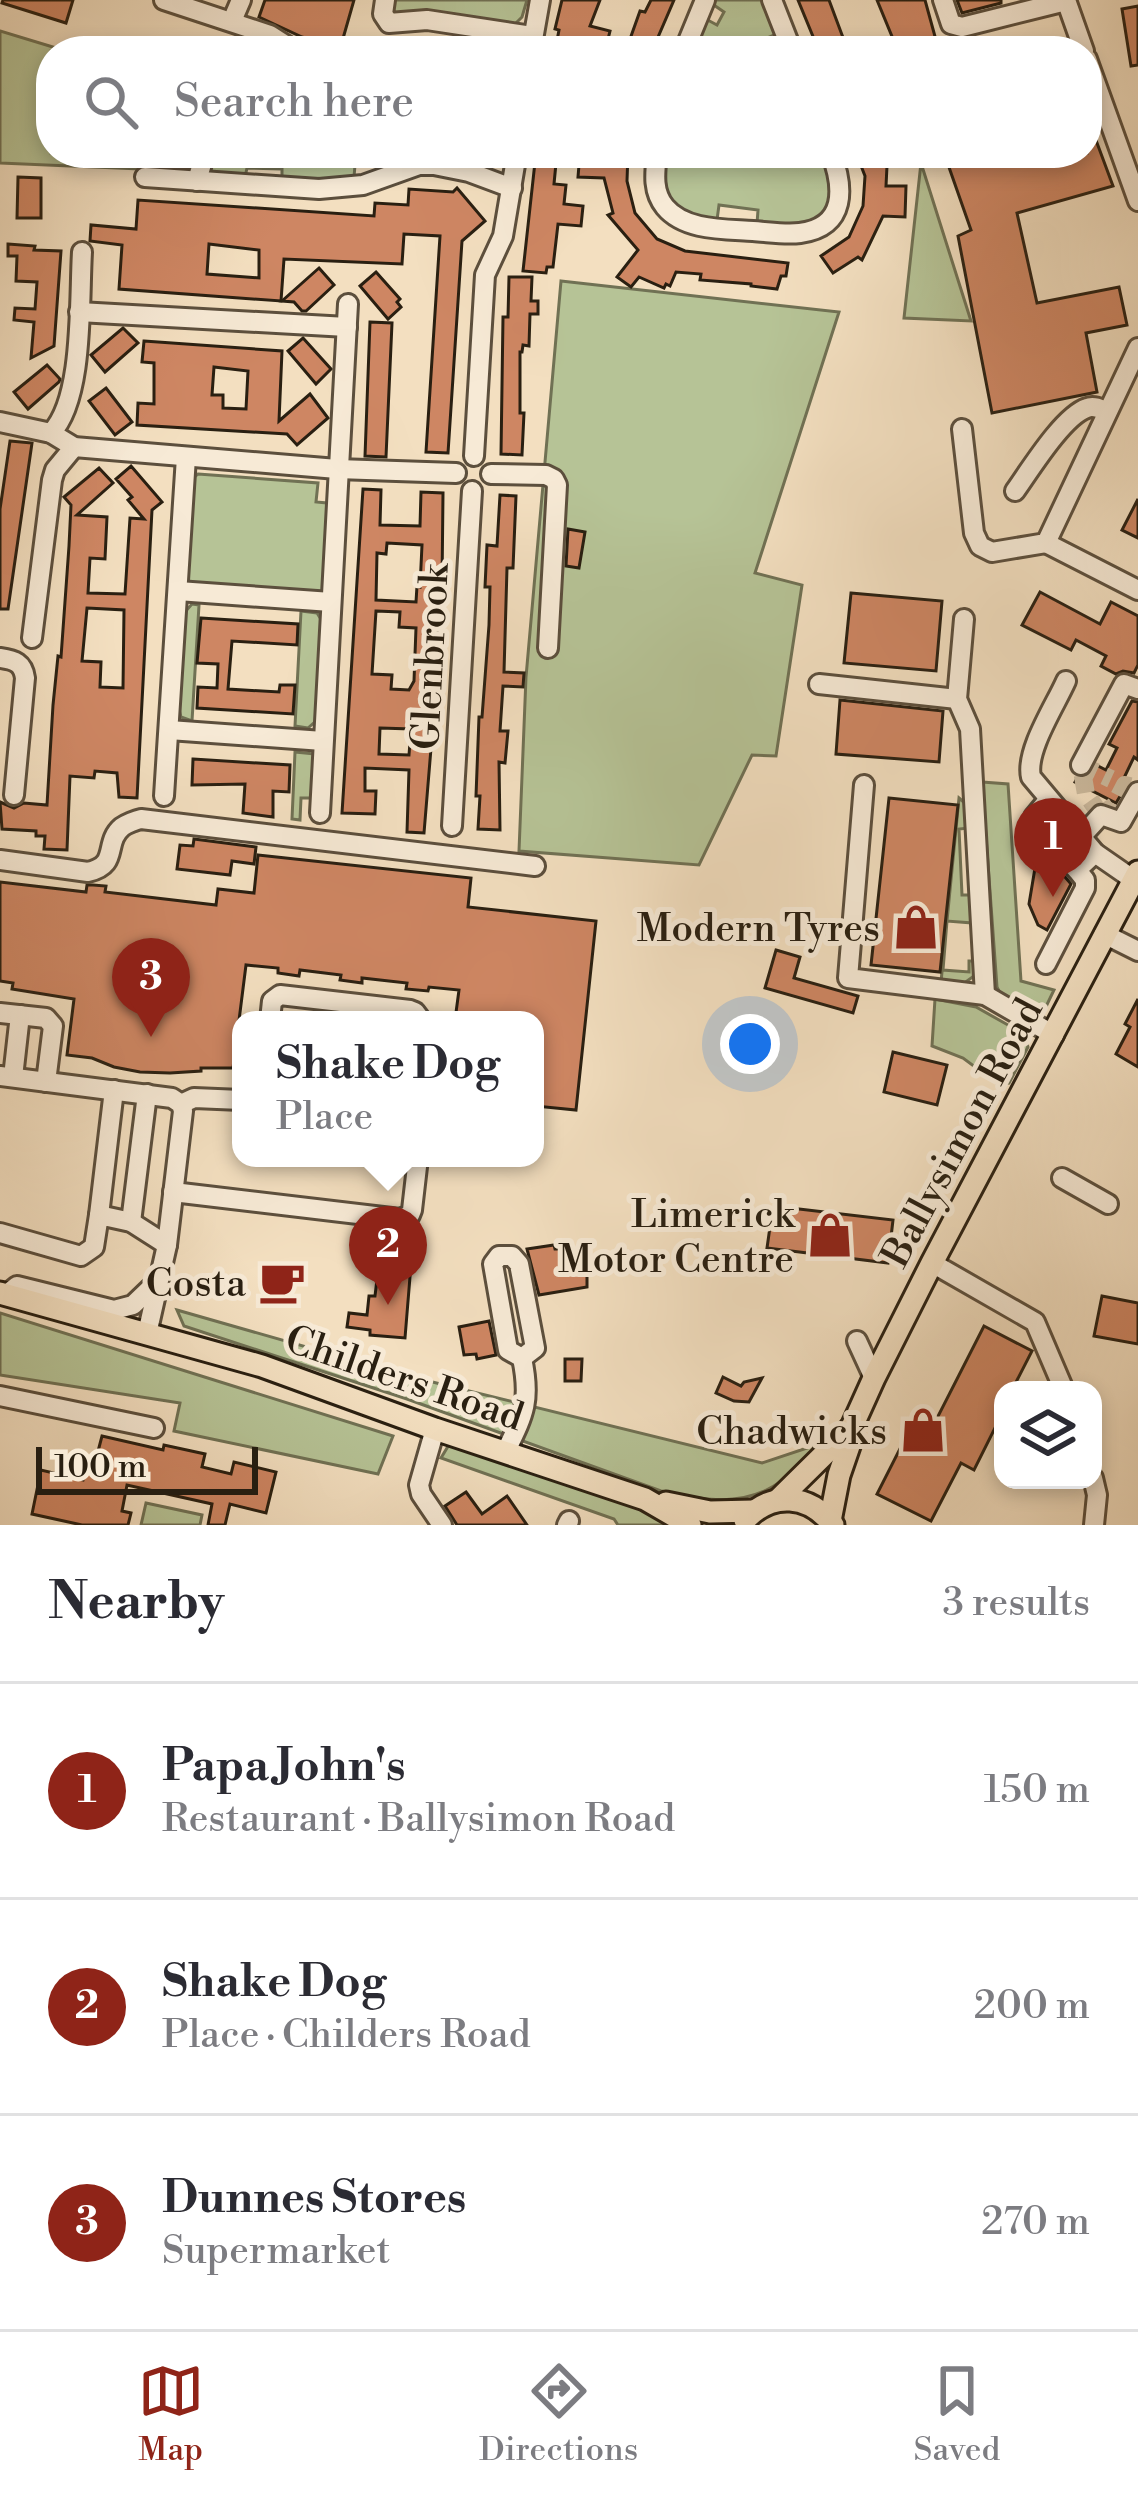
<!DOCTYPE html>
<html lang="en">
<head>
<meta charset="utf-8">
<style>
	:root { --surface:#fff; --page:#f2f2f3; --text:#2b2b33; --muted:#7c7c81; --line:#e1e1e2; --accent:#8f2418 }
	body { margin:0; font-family:"Libre Bodoni",serif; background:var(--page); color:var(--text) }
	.controls { position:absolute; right:36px; bottom:36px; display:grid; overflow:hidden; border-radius:24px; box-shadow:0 6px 18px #0003 }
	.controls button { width:108px; height:108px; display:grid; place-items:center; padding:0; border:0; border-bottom:3px solid var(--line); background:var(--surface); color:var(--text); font:60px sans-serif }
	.scale { position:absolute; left:36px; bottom:30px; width:222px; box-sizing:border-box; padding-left:12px; border:6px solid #291f11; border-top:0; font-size:33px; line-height:42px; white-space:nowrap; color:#291f11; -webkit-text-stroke:9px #f7ead6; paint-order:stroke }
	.you { position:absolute; left:750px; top:1044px; width:42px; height:42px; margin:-30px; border:9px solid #fff; border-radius:50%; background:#1a73e8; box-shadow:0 0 0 18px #1a73e833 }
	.badge { display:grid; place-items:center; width:78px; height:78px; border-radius:50%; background:var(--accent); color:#fff; font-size:39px; font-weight:700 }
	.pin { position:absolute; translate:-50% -99px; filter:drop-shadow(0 3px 6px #0008) }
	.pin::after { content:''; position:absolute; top:63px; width:42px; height:36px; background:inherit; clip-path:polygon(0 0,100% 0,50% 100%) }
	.popup { position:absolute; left:232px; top:1011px; width:312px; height:156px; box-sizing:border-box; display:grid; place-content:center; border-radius:24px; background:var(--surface); filter:drop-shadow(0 3px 9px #0005); font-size:39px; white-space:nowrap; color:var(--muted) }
	.popup b { font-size:45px; color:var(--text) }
	.popup::after { content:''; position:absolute; left:50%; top:100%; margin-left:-24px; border:24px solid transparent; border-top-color:var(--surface) }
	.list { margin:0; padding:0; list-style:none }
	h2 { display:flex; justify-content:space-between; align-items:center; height:156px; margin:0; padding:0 48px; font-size:51px }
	h2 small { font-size:39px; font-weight:400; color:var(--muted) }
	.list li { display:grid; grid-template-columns:78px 1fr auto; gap:36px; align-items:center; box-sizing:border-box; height:216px; padding:0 48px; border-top:3px solid var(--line) }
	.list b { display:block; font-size:45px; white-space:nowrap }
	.list p { margin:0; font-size:39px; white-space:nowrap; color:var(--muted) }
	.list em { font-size:39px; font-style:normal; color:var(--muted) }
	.icon { flex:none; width:66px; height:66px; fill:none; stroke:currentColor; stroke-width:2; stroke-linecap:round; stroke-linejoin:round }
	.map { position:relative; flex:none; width:1138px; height:1525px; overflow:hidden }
	.search { position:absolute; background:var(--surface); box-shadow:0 6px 18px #0003; left:36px; right:36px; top:36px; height:132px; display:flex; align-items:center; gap:30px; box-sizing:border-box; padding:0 42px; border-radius:48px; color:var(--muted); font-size:45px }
	.sheet { height:804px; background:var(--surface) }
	nav { display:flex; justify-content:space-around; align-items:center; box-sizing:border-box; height:168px; border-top:3px solid var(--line); background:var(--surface); font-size:33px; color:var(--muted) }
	nav a { display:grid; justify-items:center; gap:6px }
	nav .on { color:var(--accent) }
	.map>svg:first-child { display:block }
	.green { fill:#b6c396; stroke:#707154; stroke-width:3 }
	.building { fill:#ce8663; stroke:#291f11; stroke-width:3; fill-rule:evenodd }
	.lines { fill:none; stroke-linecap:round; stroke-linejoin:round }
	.minor-tunnel { stroke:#cbb99d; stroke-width:18; stroke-dasharray:18 9; stroke-linecap:butt }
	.minor-casing { stroke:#5c4f3d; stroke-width:24 }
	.major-casing { stroke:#291f11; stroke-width:27 }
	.minor { stroke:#f7ead6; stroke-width:18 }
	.major { stroke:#f3dfc0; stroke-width:21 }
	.labels { text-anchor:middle; stroke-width:10; stroke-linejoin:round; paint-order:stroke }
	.street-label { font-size:39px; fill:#291f11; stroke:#f7ead6 }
	.poi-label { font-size:39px; fill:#291f11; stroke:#f7ead6; text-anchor:end }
</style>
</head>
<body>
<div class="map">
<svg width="1138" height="1525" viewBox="0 0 1138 1525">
	<rect width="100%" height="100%" fill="#f3dfc0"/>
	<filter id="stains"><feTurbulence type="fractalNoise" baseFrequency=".00167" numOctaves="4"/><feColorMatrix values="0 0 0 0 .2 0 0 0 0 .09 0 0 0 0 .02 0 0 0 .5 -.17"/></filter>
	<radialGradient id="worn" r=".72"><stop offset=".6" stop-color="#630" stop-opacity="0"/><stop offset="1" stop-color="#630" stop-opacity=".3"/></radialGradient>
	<!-- green -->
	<g class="green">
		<path d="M390 0H527L522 17 513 26 397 16 392 12Z"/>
		<path d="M713 0H765L779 33 767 38 772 51H690L704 18 717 25 724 12 711 3Z"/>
		<path d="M0 31 66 51H51V153H140L139 169 0 163Z"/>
		<path d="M214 153H356L354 177 334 182 282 180V169L247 168 245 177 210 173Z"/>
		<path d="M662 153H824L833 182 830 204 824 213 817 221 800 228 757 224 758 210 719 205 717 220C671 215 662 196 662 153Z"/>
		<path d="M921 163 971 321 904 318Z"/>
		<path d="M561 281 839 312 755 573 802 585 776 756 752 755 699 865 519 851 526 677Z"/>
		<path d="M198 474 318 483 316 502 327 503 329 507 326 590 322 593 189 583 186 579 194 477Z"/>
		<path d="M192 604 199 605 192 721 181 717 179 709 184 613Z"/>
		<path d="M301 611 317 613 322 621 317 720 308 728 295 726Z"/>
		<path d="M295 752 315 754 313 795 311 798H301L300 820 292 819Z"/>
		<path d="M982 782 1008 784 1021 981 1054 990 1042 1015C1025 1012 1003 1003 997 987Z"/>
		<path d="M959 798 966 804 969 828 959 829 962 895H974V937L972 923 947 921 943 970 969 972V961H977L974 976 963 984 941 982Z"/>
		<path d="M935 999 976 1007 1024 1034 1028 1047 1009 1083 998 1084 963 1058 932 1046Z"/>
		<path d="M177 1310 408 1376 762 1463 819 1444C807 1456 796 1468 784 1479 748 1508 701 1501 661 1491L407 1399 184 1326Z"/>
		<path d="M0 1313 393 1436 378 1474 174 1431 180 1403 0 1375Z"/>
		<path d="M450 1443 598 1489 678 1525H618L614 1519 441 1458Z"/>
		<path d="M146 1503 202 1515 200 1525H141Z"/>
	</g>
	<!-- building -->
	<g class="building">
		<path d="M3 0H73L66 23 2 3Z"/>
		<path d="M265 0H354L340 49 302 37 259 17Z"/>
		<path d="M562 0H600L590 26 610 31 605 51H555L559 30 555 29Z"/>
		<path d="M651 0H674L652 51H630L633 40 630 39 640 11 645 12Z"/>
		<path d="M798 0H829L848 51H819Z"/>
		<path d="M877 0H925L939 51H898Z"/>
		<path d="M957 0H1001V3L962 13Z"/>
		<path d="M1138 6V65L1131 66 1122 9Z"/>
		<path d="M1087 116 1113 186 1017 213 1037 303 1119 287 1127 325 1086 333 1097 392 992 413 958 236 971 230 944 153H1087Z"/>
		<path d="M536 153H557L554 184 566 185 564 204 583 206 581 226 558 224 553 267H547L546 273 523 271Z"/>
		<path d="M580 153H628L627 181 635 213 657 239 685 251 788 263 786 276H781L777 289 751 286V284L700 280 701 274 676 272 670 286 666 284 664 288 639 277 631 287 617 277 638 250 608 215 613 213 604 178 578 177Z"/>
		<path d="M856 153H888L892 164 887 166 886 186H906L905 217 883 216 862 260 858 257 833 273 821 256 849 237 863 206 865 176Z"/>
		<path d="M18 177 41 178V218H17Z"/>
		<path d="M457 188 485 221 462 241 448 453 426 452 440 236 404 234 402 264 284 259 281 301 119 289 122 245 90 241 91 225 136 229 138 200 374 216 375 203 408 205 409 189 453 192ZM209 244 259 250V278L207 274Z"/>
		<path d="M8 244 35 246 34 250 61 251 54 346 31 358 34 322 14 320 15 308 35 309 37 282 16 281 17 256H8Z"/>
		<path d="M319 268 334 285 306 311H302L294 302 282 301Z"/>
		<path d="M376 272 400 299 397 302 401 307 388 319 360 286Z"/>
		<path d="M509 277H532L531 301H538V314H530L529 346 523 345 522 352H520V413H524L522 455 501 454 503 317H508Z"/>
		<path d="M370 322 392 323 386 457 365 456Z"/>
		<path d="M123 328 138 343 105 372 91 355Z"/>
		<path d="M303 338 331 369 316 384 288 351Z"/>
		<path d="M144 341 282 351 279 421 310 394 328 418 297 445 287 434 137 425 138 403 154 404V363L142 362ZM214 367 248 371 246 409 223 408V395H212Z"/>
		<path d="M47 365 60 379 59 382 28 409 14 392Z"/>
		<path d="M106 388 132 422 115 435 89 401Z"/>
		<path d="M10 441 32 443 8 609H0V509Z"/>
		<path d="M131 466 162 502 152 510 137 798 119 797 117 773 95 771 94 778 70 776 67 850 44 849 45 836H36V831L2 829 0 802 14 808 24 803 47 805 53 705 58 656 61 657 69 546 71 505 64 497 99 468 113 483 77 515 107 517 105 559 90 558 88 593 125 594 130 518 144 519 128 500 132 497 116 479ZM87 608 124 610 123 688 100 687 101 662 82 661Z"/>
		<path d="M363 489 381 490 380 525 420 526 421 492 443 493 442 585H439L434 712 424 833 407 832 409 770 365 768V791H376L375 814 342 813ZM387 543 422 545 420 587 417 586 416 602 376 600 377 553 386 554ZM376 611 400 612 399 627 416 628 414 681 409 690 391 689 392 675 372 674ZM380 728 411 729 409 755 379 754Z"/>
		<path d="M500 495 516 496 513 568H507L504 672 524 673 523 687 503 686 500 731H508L505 763 499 762 500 830 478 829 480 796H476L479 717H482L489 625 490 587H485L487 545 497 546Z"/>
		<path d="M1138 499V538L1122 530Z"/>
		<path d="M568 529 585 532 579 568 566 566Z"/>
		<path d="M1040 592 1100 624 1111 602 1138 616V665L1134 673 1123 671 1116 674 1101 666 1106 656 1076 640 1071 650 1022 625Z"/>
		<path d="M851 593 942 601 936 671 844 663Z"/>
		<path d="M201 618 298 624 297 645 232 641 228 689 279 692 280 685H295L293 714 197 708 198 687 217 688 218 664 197 663Z"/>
		<path d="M840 700 943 711 939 762 836 754Z"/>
		<path d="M1132 701 1138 702V760L1134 757 1123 780 1128 783 1116 803 1075 782 1077 778 1089 776 1096 765 1106 770 1117 748 1109 744Z"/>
		<path d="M193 759 290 765 289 792 273 791V817L243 813 245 784 192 785Z"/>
		<path d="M889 798 958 805 940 972 871 965Z"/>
		<path d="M194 839 256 847 254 864 232 861 230 875 177 869 180 845 193 846Z"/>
		<path d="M258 855 471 878 468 907 596 921 576 1110 535 1106V1020H455L459 990 429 987 428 991 406 989 407 983 362 978V983L340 980 341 975 300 970 299 976 278 973V968L246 965 233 1068H201V1071L170 1073 140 1072 114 1067 92 1058 67 1055 74 999 12 989 13 983 0 981V882L86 892 87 885H93L106 886 105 892 216 905 218 889 254 893Z"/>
		<path d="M1036 862 1065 877 1071 884 1047 930 1038 925 1029 904Z"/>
		<path d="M776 950 800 957 794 978 858 996 853 1013 765 988Z"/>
		<path d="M1138 999V1067L1116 1054 1130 1027 1125 1024Z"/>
		<path d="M893 1052 947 1065 937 1105 884 1092Z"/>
		<path d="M782 1207 893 1220 888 1263 767 1248 771 1220 780 1221Z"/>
		<path d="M374 1235 413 1240 405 1338 370 1335V1330L347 1327 349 1313 367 1315 369 1296H375L378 1271 368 1270 369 1261H364L366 1243 372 1244Z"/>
		<path d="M554 1245 555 1249H587V1287L539 1295 527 1249Z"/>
		<path d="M273 1269 294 1272 291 1294 270 1291Z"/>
		<path d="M1102 1296 1138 1303V1344L1094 1336Z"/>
		<path d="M489 1321 496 1355 477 1359 476 1354 464 1355 459 1327Z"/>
		<path d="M984 1326 1032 1351 1012 1390H1003V1407L996 1421 998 1422 974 1470 961 1463 931 1521 877 1494 912 1425 929 1434Z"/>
		<path d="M565 1359H582L581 1381H565Z"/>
		<path d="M723 1377 741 1386 744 1382 762 1378 749 1402 734 1401 716 1393Z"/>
		<path d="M102 1436 163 1450 164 1445 205 1454 202 1467 231 1474 234 1462 276 1472 266 1513 230 1504 225 1525H208L212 1504 127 1485 122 1511 131 1513 128 1525H82L32 1514 41 1470 83 1480 88 1457 96 1459Z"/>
		<path d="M466 1492 482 1514 507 1496 527 1525H457L445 1506Z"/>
	</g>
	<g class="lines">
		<!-- minor-tunnel -->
		<g class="minor-tunnel">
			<path d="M1101 815 1086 794 1081 765 1111 779"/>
			<path d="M1101 815 1114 806 1125 785 1138 788"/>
		</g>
		<!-- minor casing -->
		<g class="minor-casing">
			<g id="minor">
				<path d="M164 0 270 35 295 51"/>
				<path d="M385 0 383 14 389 23 427 20 532 36"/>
				<path d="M772 0 792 51"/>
				<path d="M943 0 951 24 962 27 1066 1"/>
				<path d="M1066 0 1084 51"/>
				<path d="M235 14 241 0"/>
				<path d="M531 51 540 0"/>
				<path d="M684 51 705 0"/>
				<path d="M1087 59 1138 201"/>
				<path d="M657 153C655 172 652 191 665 207 685 231 725 229 753 231 769 232 785 235 800 233 847 227 844 187 831 153"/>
				<path d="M145 177 319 189 363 185 419 165H434L469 172 512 188"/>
				<path d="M197 181 205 153"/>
				<path d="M79 312 347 327"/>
				<path d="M0 422 51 433 74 447 337 469 456 473"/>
				<path d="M962 429 974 533 980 546 992 552 1046 543 1138 348"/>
				<path d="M51 433C84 399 79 301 82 252"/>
				<path d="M474 456 485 275 503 236 517 153"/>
				<path d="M491 474 546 475 554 479 557 485 548 648"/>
				<path d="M1015 491C1030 470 1063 416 1087 408 1094 405 1101 409 1107 412"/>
				<path d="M1046 543 1138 590"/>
				<path d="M178 591 331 602"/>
				<path d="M964 619 957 699 970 729 985 995"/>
				<path d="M32 638 52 480 55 470 74 447"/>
				<path d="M0 658C15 660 23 663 25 678L14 795"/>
				<path d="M1066 681C1055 706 1025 751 1031 777L1095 853 1134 880"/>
				<path d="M819 684 957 699"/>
				<path d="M169 730 323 741"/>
				<path d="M1081 765 1124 684 1138 689"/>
				<path d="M864 785 848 978 985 995 1054 1035"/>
				<path d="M164 796 186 457"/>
				<path d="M1048 800 1034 817 1035 828 1077 870"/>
				<path d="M320 813 348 304"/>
				<path d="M452 826 472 491"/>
				<path d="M1081 837 1101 815 1121 822 1138 792"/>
				<path d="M0 860 88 872C120 865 103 843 122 827 126 824 136 820 141 819L535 866"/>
				<path d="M1104 934 1138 951"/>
				<path d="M1046 964 1085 888V880L1077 870 1095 853"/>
				<path d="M0 1013 46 1018 53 1026 46 1082"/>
				<path d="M270 1020 272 1001 280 995 410 1010 415 1012 421 1020"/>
				<path d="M0 1076 172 1098 181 1104 183 1111 167 1245 147 1334"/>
				<path d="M13 1077 20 1015"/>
				<path d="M181 1104 194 1098 241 1100"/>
				<path d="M1062 1178 1108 1204"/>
				<path d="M173 1192 400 1219 410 1215 412 1210 418 1158"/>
				<path d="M99 1215 114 1090"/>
				<path d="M131 1222 147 1094"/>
				<path d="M0 1233 81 1256 94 1247 99 1215 131 1222 167 1245"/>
				<path d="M932 1263 1035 1322 1064 1390"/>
				<path d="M6 1295 17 1286 114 1310 133 1305 158 1281"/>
				<path d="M857 1341 874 1378"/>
				<path d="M0 1396 154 1428"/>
				<path d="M435 1429 419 1485 421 1494 442 1525"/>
				<path d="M506 1451C524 1414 531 1401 522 1358L508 1350 493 1264 499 1256H512L519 1264 535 1348 522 1358"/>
				<path d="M1093 1478 1097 1495 1094 1525"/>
				<path d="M567 1525 569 1521"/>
			</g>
		</g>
		<!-- major casing -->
		<g class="major-casing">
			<g id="major">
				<path d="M0 1293 262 1366 435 1429 645 1499 690 1525"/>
				<path d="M778 1500 850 1429"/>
				<path d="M666 1503 710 1512 754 1511"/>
				<path d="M745 1520C772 1491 809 1494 833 1525"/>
				<path d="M830 1521 839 1475 850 1443 851 1429 874 1378 932 1263 1138 872"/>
			</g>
		</g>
		<!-- minor -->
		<use href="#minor" class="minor"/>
		<!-- major -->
		<use href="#major" class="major"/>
	</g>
	<!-- icons -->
	<defs>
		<g id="shop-bare" transform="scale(3.6)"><path d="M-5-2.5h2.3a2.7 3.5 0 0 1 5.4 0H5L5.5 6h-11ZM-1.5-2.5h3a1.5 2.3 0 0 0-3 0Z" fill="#8f2418" stroke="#f7ead6" stroke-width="2.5" paint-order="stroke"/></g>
		<g id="cafe-bare" transform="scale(3.6)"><path d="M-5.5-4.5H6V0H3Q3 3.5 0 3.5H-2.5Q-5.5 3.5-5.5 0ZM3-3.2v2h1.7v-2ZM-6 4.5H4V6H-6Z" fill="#8f2418" stroke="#f7ead6" stroke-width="2.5" paint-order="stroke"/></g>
	</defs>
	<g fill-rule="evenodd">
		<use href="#shop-bare" x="916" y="927"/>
		<use href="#shop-bare" x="830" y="1235"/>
		<use href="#cafe-bare" x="282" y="1282"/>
		<use href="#shop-bare" x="923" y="1430"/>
	</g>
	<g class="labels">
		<!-- street labels -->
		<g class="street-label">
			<text transform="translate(429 657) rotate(-87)" y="14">Glenbrook</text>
			<text transform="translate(961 1132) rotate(-62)" y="14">Ballysimon Road</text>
			<text transform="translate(405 1377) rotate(19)" y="14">Childers Road</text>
		</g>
		<!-- poi labels -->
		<g class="poi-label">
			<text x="880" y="941">Modern Tyres</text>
			<text x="794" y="1227">Limerick<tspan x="794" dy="45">Motor Centre</tspan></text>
			<text x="246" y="1296">Costa</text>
			<text x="887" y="1444">Chadwicks</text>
		</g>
	</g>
	<rect width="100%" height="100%" filter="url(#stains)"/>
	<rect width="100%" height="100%" fill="url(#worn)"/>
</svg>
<div class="controls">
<button><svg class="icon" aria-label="layers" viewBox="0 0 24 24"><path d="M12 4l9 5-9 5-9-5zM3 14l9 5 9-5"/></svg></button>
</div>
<div class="scale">100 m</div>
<div class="you"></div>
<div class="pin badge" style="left:1053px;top:897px">1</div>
<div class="pin badge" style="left:388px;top:1305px">2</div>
<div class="popup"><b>Shake Dog</b>Place</div>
<div class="pin badge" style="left:151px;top:1037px">3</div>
<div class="search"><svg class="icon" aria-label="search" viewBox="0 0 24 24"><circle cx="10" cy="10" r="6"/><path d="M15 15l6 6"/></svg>Search here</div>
</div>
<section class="sheet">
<h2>Nearby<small>3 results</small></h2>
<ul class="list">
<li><span class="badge">1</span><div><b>Papa John's</b><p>Restaurant · Ballysimon Road</p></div><em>150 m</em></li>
<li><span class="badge">2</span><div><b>Shake Dog</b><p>Place · Childers Road</p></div><em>200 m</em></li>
<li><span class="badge">3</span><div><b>Dunnes Stores</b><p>Supermarket</p></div><em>270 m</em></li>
</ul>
</section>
<nav>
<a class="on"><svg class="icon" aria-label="map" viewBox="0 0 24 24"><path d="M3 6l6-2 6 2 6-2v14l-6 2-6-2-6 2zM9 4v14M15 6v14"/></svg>Map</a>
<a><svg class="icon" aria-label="directions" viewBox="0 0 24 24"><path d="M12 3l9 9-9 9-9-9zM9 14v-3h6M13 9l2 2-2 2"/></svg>Directions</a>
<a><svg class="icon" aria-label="saved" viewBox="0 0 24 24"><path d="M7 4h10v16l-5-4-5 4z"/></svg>Saved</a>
</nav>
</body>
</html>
